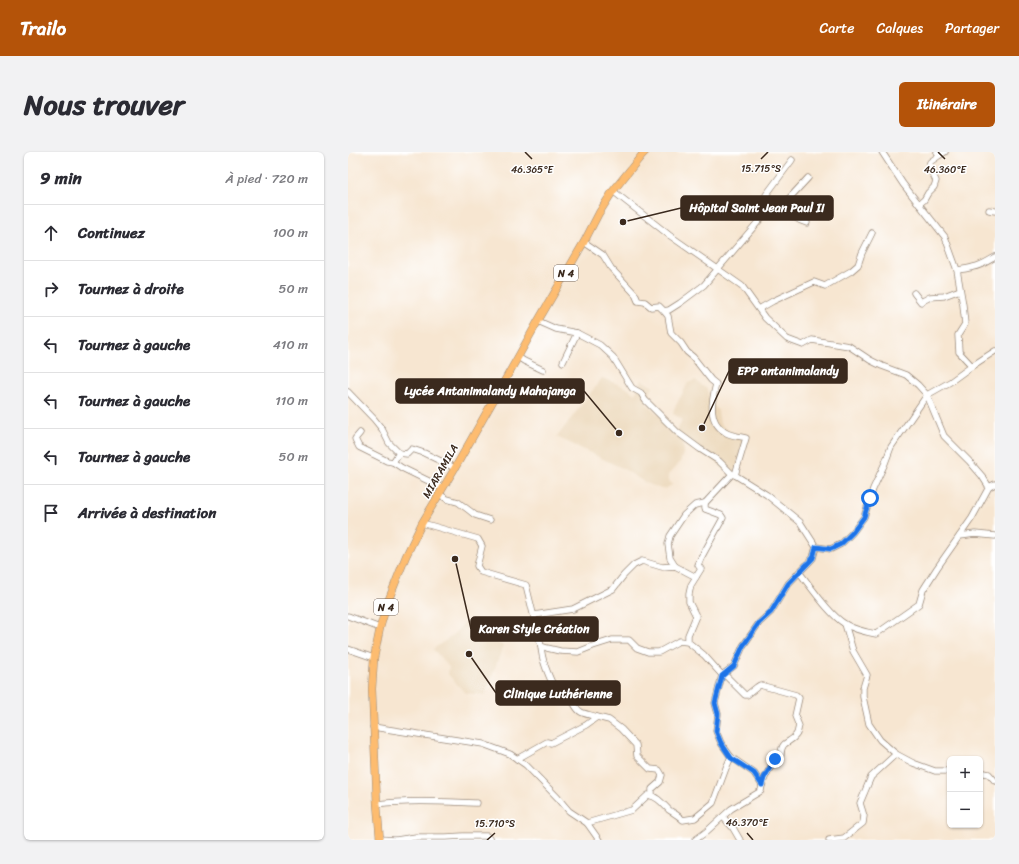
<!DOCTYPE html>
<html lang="fr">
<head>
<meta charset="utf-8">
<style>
	:root { --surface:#fff; --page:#f2f2f3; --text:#2b2b33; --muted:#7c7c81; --line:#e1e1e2; --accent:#b45309 }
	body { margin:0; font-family:Sriracha,sans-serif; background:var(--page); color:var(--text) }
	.controls { position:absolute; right:12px; bottom:12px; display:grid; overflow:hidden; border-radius:6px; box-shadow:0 1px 3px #0004 }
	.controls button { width:36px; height:36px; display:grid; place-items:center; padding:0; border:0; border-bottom:1px solid var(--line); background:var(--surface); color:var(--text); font:20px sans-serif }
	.stop { position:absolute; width:12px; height:12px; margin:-9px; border:3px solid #1a73e8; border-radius:50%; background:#fff }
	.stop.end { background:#1a73e8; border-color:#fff; box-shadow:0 1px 4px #0008 }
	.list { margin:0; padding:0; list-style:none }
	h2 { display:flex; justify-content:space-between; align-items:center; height:52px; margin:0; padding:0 16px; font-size:17px }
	h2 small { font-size:13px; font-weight:400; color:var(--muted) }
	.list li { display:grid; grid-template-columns:26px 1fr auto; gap:12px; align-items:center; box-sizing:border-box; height:56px; padding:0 16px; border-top:1px solid var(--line) }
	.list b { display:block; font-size:15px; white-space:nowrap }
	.list em { font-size:13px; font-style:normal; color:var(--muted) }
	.icon { flex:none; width:22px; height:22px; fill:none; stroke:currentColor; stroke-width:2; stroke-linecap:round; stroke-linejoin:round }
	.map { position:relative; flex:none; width:647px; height:688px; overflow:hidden; border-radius:6px }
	header { display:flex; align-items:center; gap:24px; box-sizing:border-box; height:56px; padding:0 20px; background:var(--accent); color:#fff }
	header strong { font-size:19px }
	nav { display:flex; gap:22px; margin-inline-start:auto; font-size:14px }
	.intro { display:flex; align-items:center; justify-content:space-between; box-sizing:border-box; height:96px; padding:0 24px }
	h1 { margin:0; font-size:28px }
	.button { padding:10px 18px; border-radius:6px; background:var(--accent); color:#fff; font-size:14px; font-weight:700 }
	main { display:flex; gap:24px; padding:0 24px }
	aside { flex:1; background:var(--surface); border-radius:6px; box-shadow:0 1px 3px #0004 }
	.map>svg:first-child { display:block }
	.built { fill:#ecd8ba }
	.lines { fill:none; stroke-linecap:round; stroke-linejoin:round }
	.minor-casing { stroke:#998878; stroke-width:7 }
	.major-casing { stroke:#998878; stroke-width:8 }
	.minor { stroke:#fff; stroke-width:5.5 }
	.major { stroke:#fdbc70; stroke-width:7 }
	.route { stroke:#1a73e8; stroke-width:5 }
	.ticks { fill:none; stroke:#3b2a1e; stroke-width:1.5 }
	.labels { text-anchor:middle; stroke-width:3; stroke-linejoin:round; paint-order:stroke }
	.shield { fill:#fff; stroke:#766a62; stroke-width:1 }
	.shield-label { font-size:10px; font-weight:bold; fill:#3b2a1e }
	.street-label { font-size:11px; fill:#3b2a1e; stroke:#fff }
	.ticks-label { font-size:10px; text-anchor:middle; fill:#3b2a1e; stroke:#fff; stroke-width:3; stroke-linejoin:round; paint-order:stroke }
	.leader { fill:none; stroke:#3b2a1e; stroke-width:1.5 }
	.callout-dot { fill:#3b2a1e; stroke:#fff; stroke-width:1.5 }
	.callout { fill:#3b2a1e; stroke:#3b2a1e; stroke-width:1.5 }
	.callout-label { font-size:12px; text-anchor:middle; font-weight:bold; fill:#fff }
</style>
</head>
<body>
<header>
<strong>Trailo</strong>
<nav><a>Carte</a><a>Calques</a><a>Partager</a></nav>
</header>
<div class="intro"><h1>Nous trouver</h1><a class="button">Itinéraire</a></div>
<main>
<aside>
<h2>9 min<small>À pied · 720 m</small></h2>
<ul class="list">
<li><svg class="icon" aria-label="ahead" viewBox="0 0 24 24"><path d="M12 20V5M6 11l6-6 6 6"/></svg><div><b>Continuez</b></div><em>100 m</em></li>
<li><svg class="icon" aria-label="right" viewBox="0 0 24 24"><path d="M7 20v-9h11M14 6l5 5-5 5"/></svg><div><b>Tournez à droite</b></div><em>50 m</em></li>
<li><svg class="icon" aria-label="left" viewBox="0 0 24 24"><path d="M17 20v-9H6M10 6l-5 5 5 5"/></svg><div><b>Tournez à gauche</b></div><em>410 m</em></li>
<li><svg class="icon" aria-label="left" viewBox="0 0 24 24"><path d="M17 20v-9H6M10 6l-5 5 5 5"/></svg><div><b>Tournez à gauche</b></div><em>110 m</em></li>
<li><svg class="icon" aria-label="left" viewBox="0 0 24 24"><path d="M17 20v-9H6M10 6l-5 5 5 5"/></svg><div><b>Tournez à gauche</b></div><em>50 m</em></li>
<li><svg class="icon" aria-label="arrive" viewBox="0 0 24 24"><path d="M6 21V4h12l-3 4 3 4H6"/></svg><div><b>Arrivée à destination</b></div></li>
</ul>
</aside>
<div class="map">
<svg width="647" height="688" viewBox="0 0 647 688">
	<rect width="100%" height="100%" fill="#fff"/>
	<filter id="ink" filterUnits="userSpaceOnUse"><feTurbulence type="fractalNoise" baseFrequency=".025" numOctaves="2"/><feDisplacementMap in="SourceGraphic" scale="8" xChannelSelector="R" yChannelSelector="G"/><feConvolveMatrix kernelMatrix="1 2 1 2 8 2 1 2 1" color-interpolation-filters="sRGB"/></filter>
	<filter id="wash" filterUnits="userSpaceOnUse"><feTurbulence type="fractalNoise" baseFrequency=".012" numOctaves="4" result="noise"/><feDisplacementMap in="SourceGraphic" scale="16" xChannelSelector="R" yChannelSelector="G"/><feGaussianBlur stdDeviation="0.9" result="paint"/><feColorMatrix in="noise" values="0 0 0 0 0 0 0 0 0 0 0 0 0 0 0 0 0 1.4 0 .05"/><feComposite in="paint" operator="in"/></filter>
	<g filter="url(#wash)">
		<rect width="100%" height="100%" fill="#f7e6d1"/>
		<!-- built -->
		<g class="built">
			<path d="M254 226 279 236 287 242 294 228 305 235 298 251 333 284 336 299 332 310 320 323 321 328 324 333 317 337H313L296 330 276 317 209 285Z"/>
			<path d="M348 228 354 234 359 237 361 245 370 259 372 272 385 282 399 288 392 309 384 322 329 280 334 267 325 262 326 257 340 231Z"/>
			<path d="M117 470 155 494 137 543 117 541 100 522 101 515 85 497 103 485Z"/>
		</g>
	</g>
	<g filter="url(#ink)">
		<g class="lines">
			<!-- minor casing -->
			<g class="minor-casing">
				<g id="minor">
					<path d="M534 0 555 32 597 85 609 118 615 153 617 172 610 183 611 200 624 214"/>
					<path d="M589 0 592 3 597 0"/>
					<path d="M265 39 321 83 394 134 417 166 439 187 455 193 464 188 501 194 522 208 534 214 558 223 570 233 579 243 596 284 621 309 634 324 641 335"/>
					<path d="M425 51 418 43 444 8"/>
					<path d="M571 52 576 48 580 41 586 35 588 29 581 14 582 10 592 3"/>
					<path d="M434 54 460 26"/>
					<path d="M641 58 647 59"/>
					<path d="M236 90 255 103 263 116 287 142 290 149 297 150 303 155 311 154 316 159 321 158 332 151 356 133 427 50C437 57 446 68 459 71"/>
					<path d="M609 118C614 117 620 117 625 115 633 114 640 109 647 105"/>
					<path d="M566 141 573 150 582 145 596 144 612 138"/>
					<path d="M411 157 425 149 466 130 477 134 503 119 510 113 514 101 524 81"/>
					<path d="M316 159 320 164 323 181 333 191 339 200 345 205 363 228 368 232C364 248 359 269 377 280 382 284 392 284 398 286L387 323"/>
					<path d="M190 169 208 177 229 181 252 193 265 205 284 236 293 241 297 248 329 280 352 297 371 309 384 322 387 323 419 343 452 370 468 395 483 397 493 392 505 380 516 365 525 337 537 311 543 295 579 243 602 230 624 214 647 199"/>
					<path d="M170 205 176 209 195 218"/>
					<path d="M215 210 229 181"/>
					<path d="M0 240 26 267 34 277 41 291 51 301 59 302 64 297 76 301 107 316"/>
					<path d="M12 281 7 287 11 295 39 309 45 310 51 301"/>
					<path d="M45 310 54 316 95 336"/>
					<path d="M91 342 99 347 110 350 122 359 127 363 142 368"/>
					<path d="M74 371 130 387 134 394 129 414 133 420 178 433 193 494 199 496 212 499 230 500 245 494 264 488H281L289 496 300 500H311L331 489 340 490 356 503 374 523 367 551 370 562 368 579 373 591 383 605 406 621 414 633"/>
					<path d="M612 384 627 382 647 384"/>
					<path d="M327 414 322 406 320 392 322 384 336 363 347 353 357 351"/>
					<path d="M451 420C464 436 481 462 497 472 507 478 517 480 528 482L571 452 575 438 589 416 624 366 641 335 647 332"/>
					<path d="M186 463 225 457 265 437 276 423 286 413 294 409 314 415 327 414 348 425"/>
					<path d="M0 464 32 476"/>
					<path d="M497 472 505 499 519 523 515 536V545L521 572 532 588 548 602 565 611 587 619H602"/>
					<path d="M340 490V483L348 464 341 450V442L343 433 353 417 350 413 353 406 375 366 373 363 357 357V351L384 322"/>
					<path d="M193 494C194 512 203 528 210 544L215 546 221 544C226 549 227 557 233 560 236 562 244 563 249 565"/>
					<path d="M0 497 26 506"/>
					<path d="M374 523 386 514 395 494 411 471 423 460 440 432 465 406 468 395"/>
					<path d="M25 575 135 592 162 602 178 613 210 646 221 659 239 671 251 688"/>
					<path d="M169 607 199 590 203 591 238 573 249 565 261 568 273 577 288 593 289 604 302 617 311 618 314 623 312 630 304 637V644"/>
					<path d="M632 620 641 622 647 629"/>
					<path d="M29 652C62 648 96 650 129 651"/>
					<path d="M375 665 385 676 392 688"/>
					<path d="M239 671 284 658 300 643C309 644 315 652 321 658 326 661 331 664 335 668L347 666 365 651 378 616 383 605"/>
					<path d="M32 687 46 688"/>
					<path d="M48 688 68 685H98L115 684H139L142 688"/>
					<path d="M347 688 358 680 383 657 413 639C415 626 423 612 433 603 433 588 442 592 448 583 450 581 450 576 451 574L447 564 451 546 448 543 412 533 409 535 399 543H397L376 522"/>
					<path d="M481 688 496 686 515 671 516 664 512 651 523 625 548 602"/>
				</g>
			</g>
			<!-- major casing -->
			<g class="major-casing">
				<path id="major" d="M32 688 29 652 24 537 26 506 32 476 39 452 58 404 74 371 107 316 170 205 190 169 236 90 251 61 265 39 294 3 297 0"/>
			</g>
			<!-- minor -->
			<use href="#minor" class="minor"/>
			<!-- major -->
			<use href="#major" class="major"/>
		</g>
	</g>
	<g class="lines" filter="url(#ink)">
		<!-- route -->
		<path class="route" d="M427 607 416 626 414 633 406 621 383 606 373 591 368 579 370 562 367 551 374 524 386 514 395 494 411 471 423 460 440 432 465 406 468 395 483 397 493 392 505 380 516 365 522 346"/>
	</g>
	<!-- ticks -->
	<path class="ticks" d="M177 0 184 7M590 0 597 7M413 7 420 0M399 681 405 688M139 688 147 681"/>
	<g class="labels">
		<!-- shield labels -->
		<g class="shield">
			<rect x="206" y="113" width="24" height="16" rx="3"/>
			<rect x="26" y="447" width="24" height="16" rx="3"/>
		</g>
		<g class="shield-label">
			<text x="218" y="125">N 4</text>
			<text x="38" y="459">N 4</text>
		</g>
		<!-- street labels -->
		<g class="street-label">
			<text transform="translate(92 319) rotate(-60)" y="4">MIARAMILA</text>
		</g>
	</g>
	<g class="ticks-label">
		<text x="413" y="20">15.715°S</text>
		<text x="184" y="21">46.365°E</text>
		<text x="597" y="21">46.360°E</text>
		<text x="399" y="674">46.370°E</text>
		<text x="147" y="675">15.710°S</text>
	</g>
	<!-- callouts -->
	<path class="leader" d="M275 70L333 56M354 276L381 219M271 281L236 239M107 407L123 477M121 502L148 541"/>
	<g class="callout-dot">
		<circle cx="275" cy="70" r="4"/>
		<circle cx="354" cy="276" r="4"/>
		<circle cx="271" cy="281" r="4"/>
		<circle cx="107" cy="407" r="4"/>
		<circle cx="121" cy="502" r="4"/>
	</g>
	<g class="callout">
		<rect x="333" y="44" width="152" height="24" rx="4"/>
		<rect x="381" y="207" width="118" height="24" rx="4"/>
		<rect x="48" y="227" width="188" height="24" rx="4"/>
		<rect x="123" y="465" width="127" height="24" rx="4"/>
		<rect x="148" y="529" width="124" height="24" rx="4"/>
	</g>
	<g class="callout-label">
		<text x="409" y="60">Hôpital Saint Jean Paul II</text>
		<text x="440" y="223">EPP antanimalandy</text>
		<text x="142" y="243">Lycée Antanimalandy Mahajanga</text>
		<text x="186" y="481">Karen Style Création</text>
		<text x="210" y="546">Clinique Luthérienne</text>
	</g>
</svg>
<div class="controls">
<button>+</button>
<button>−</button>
</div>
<div class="stop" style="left:522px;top:346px"></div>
<div class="stop end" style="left:427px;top:607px"></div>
</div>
</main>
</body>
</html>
